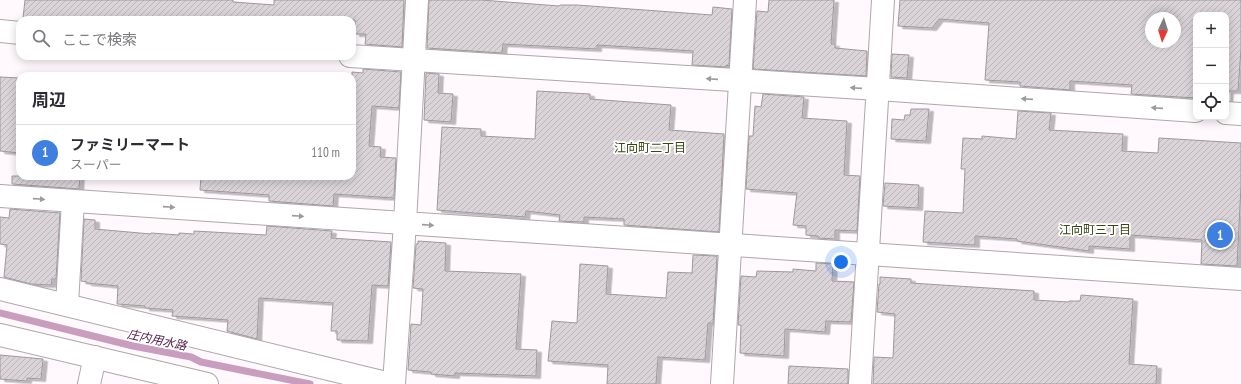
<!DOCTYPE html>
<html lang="ja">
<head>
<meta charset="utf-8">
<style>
	:root { --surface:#fff; --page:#f7f7f7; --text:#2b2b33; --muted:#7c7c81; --line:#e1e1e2; --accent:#ea580c }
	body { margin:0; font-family:"PT Sans Narrow","Noto Sans JP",sans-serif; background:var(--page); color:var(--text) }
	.controls { position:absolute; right:12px; top:12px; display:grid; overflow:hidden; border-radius:8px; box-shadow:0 2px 10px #0003 }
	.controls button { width:36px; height:36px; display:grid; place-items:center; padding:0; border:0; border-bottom:1px solid var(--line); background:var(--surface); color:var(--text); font:20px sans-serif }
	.compass { position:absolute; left:1145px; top:12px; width:36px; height:36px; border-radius:50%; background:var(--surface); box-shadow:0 2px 10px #0003; rotate:184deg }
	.you { position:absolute; left:841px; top:262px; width:14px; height:14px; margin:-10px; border:3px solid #fff; border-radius:50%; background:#1a73e8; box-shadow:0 0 0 6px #1a73e833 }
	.badge { display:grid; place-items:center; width:26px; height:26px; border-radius:50%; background:var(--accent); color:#fff; font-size:13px; font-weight:700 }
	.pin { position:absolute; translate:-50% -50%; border:2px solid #fff; box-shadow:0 1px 4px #0006 }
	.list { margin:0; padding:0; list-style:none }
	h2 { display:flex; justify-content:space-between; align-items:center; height:52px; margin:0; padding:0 16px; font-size:17px }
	h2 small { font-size:13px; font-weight:400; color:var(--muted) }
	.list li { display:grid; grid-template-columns:26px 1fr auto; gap:12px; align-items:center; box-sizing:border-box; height:56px; padding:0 16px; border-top:1px solid var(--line) }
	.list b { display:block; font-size:15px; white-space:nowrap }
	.list p { margin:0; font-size:13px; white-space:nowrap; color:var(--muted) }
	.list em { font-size:13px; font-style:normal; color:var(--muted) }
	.icon { flex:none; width:22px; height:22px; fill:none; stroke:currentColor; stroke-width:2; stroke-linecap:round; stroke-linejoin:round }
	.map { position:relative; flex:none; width:1241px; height:384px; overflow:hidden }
	.search { position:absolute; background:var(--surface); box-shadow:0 2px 10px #0003; left:16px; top:16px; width:340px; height:44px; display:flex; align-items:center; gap:10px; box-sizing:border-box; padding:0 14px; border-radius:12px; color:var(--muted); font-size:15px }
	.panel { position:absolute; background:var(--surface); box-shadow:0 2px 10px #0003; left:16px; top:72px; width:340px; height:108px; border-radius:12px }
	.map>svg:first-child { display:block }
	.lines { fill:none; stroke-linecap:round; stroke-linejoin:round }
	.stream { stroke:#c89dbe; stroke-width:7 }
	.building { fill:url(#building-hatch); stroke:#9e989c; fill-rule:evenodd; filter:url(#shadow) }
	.minor-casing { stroke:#ada7ab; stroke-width:24 }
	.minor { stroke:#fff; stroke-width:22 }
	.oneway { fill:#9c9b9c }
	.labels { text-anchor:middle; stroke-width:3.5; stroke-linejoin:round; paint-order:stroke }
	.neighbourhood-label { font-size:12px; fill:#364711; stroke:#fff }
	.water-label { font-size:12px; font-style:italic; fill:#501c47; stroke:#fff }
</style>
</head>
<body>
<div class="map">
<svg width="1241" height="384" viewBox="0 0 1241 384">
	<defs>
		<pattern id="building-hatch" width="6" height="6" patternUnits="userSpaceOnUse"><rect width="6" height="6" fill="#dad4d8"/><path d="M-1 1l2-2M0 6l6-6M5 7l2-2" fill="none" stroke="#bbb6b9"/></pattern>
		<filter id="shadow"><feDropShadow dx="4.5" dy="2.5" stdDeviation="0" flood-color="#0004"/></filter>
	</defs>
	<rect width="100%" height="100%" fill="#fff8fd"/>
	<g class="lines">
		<!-- stream -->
		<path class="stream" d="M0 313 133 346 191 357 201 362 310 384"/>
	</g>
	<!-- building -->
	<g class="building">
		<path d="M25 0H233V2L274 5V0H404L402 47 365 44 366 34H355V20H165L128 17V20H53L23 18Z"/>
		<path d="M429 0H481L559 6 560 5H577L712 15 713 7 732 9 729 66 726 65V67L692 65 693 51 597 45V49L503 44 502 53 427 48Z"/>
		<path d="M769 0H834L831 44H835V48L867 51 866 76 753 69 757 11 768 12Z"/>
		<path d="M900 0H1241V49L1238 91H1229L1228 101H1226V15H1196V98L1131 94 1132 85 1070 81V90L1020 86V82L985 80 989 23 939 19 932 28 898 26ZM1151 18H1175V42H1151Z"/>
		<path d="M892 54 909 55 907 78 891 77Z"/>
		<path d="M363 69 401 72 399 108 372 106 369 146 381 147 380 157 396 158 394 198 334 194 333 206 269 201V195L200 190 201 176H352V72L363 73Z"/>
		<path d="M426 73 439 74 438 93 453 94 451 122 424 120Z"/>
		<path d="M0 77 20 78V153L0 151Z"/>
		<path d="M537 91 590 94V99L671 105 669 130 724 134 719 232 624 225V219L584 217V222L559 221 560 215 526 211 525 217 437 210 442 127 481 129V136L535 139Z"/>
		<path d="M763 94 804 97 802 118 847 121 844 175 860 176 857 231 835 230V239L818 238V236L806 235V226L793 225 797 193 746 189 749 136H753L755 106 761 107Z"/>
		<path d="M911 109H929L926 141 891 139 892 119 904 120 905 115H910Z"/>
		<path d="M1018 111 1051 113 1049 130 1123 134 1122 151 1158 153 1159 138 1241 143V186L1237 266 1201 264 1202 240 1130 235V249L1089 246V251L1017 241V239L975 236V245L923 242 925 211 963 213 965 169H961L963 138 982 139V136L1016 139Z"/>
		<path d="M12 176H80L79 189 12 184Z"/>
		<path d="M885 183 919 185 918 208 883 206Z"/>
		<path d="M10 209 60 213 56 279H52L51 285 31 284 4 277 7 245 0 244V217L9 218Z"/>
		<path d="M84 219 95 220V229L151 234V233L179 235V233L194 234V231L266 235 267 226 332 231 331 238 391 242 388 286 372 285 368 341 337 340V331H331L333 303 259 298 257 339 227 331 228 320 172 316 173 310 145 308V306L117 304 118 286 87 283V282L81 281Z"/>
		<path d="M418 241 446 243 445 271 521 274 516 349 537 350 536 376 455 373V376L431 374V372L408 370 411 324 421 325 423 289 413 288 416 244H418Z"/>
		<path d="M693 255 717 256 713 323H708L705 360 658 357 656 384H607L608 365 548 361 552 321 577 323 580 264 608 266 606 294 666 298 668 272 692 273Z"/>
		<path d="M816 263 833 264 832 281 854 282 851 322 826 321 825 332 785 329 784 356 740 353 741 325H738L741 276 756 277 757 271 793 272V269L816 271Z"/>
		<path d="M880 277 911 279V283L1034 291V300L1069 302V301H1080L1081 295 1133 299 1129 364 1157 366 1156 384H873L874 357 893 358 895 314 877 312 879 284H880Z"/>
		<path d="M0 355 43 359 41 379 27 378V381L0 379Z"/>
		<path d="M789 366 848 369V384H788Z"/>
	</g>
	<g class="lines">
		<!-- minor casing -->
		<g class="minor-casing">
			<g id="minor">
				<path d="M0 31 20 33"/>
				<path d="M350 56 878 89 1196 111"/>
				<path d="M1226 113 1241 114"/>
				<path d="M0 196 1241 279"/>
				<path d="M0 289 390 384"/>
				<path d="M67 304 73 201"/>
				<path d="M0 335 207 384"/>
				<path d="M89 384 95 357"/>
				<path d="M394 384 405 223 417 0"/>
				<path d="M722 384 745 0"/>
				<path d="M860 384 883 0"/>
			</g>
		</g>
		<!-- minor -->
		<use href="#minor" class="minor"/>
	</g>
	<!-- one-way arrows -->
	<defs><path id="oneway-solid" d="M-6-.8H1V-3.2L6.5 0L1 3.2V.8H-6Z"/></defs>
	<g class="oneway">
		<use href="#oneway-solid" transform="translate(712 79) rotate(-176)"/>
		<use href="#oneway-solid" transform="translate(856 88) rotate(-176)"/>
		<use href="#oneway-solid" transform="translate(1027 99) rotate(-176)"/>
		<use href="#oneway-solid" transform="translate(1157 108) rotate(-176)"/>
		<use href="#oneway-solid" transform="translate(39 199) rotate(4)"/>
		<use href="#oneway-solid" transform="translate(169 207) rotate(4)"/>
		<use href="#oneway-solid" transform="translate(298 216) rotate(4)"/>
		<use href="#oneway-solid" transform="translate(428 225) rotate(4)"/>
	</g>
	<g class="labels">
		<!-- neighbourhood labels -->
		<g class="neighbourhood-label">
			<text x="650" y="152">江向町二丁目</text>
			<text x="1095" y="234">江向町三丁目</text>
		</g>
		<!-- water labels -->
		<g class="water-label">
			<text transform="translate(157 340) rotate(12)" y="4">庄内用水路</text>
		</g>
	</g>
</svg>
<div class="controls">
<button>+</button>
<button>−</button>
<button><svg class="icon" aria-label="locate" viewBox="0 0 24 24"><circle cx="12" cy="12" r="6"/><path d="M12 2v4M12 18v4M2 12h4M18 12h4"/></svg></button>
</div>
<svg class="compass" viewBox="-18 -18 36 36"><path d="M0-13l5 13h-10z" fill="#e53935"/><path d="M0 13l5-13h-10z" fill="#7c7c81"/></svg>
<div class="you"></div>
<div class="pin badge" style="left:1220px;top:235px;background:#3f7fe0">1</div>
<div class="search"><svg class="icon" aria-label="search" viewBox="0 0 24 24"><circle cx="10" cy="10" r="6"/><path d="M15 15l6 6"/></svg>ここで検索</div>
<section class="panel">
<h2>周辺<small></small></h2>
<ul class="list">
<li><span class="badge" style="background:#3f7fe0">1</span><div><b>ファミリーマート</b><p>スーパー</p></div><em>110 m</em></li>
</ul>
</section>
</div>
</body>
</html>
